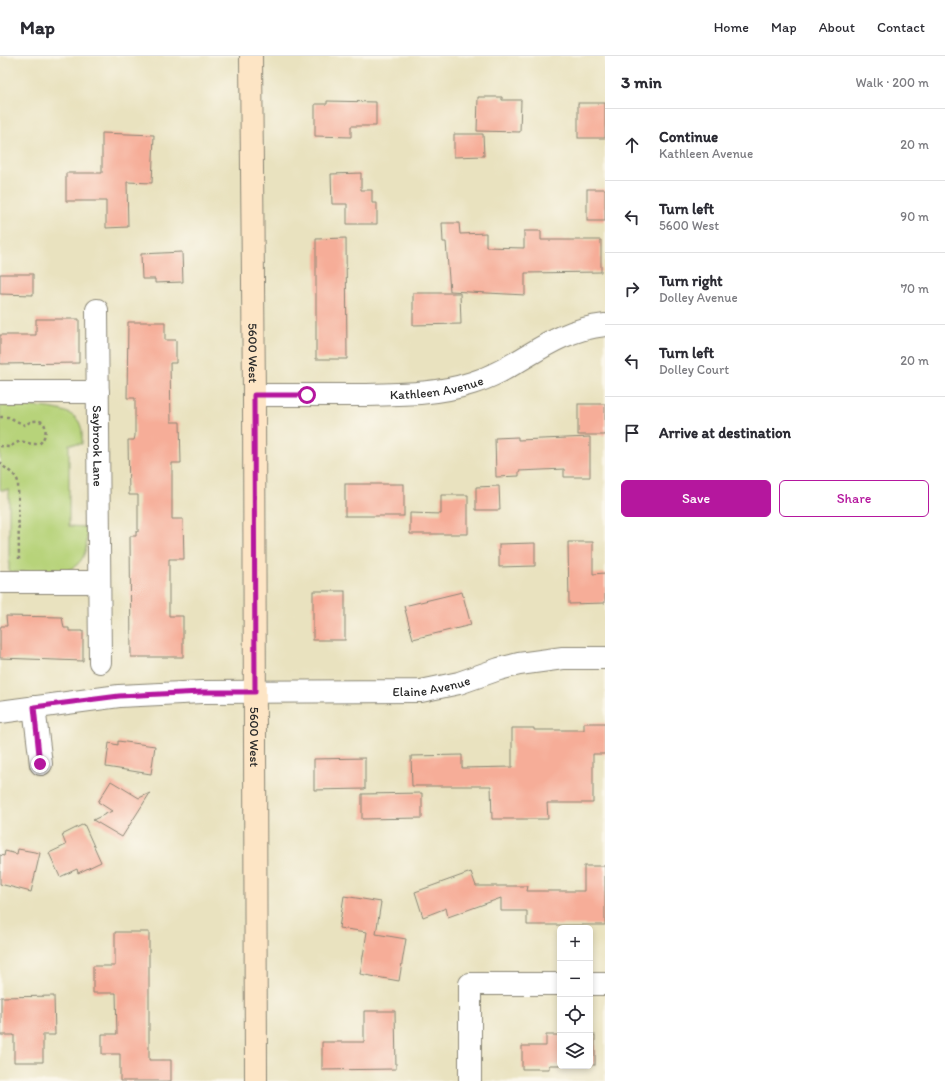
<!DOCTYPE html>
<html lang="en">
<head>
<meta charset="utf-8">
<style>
	:root { --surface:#fff; --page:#f7f7f7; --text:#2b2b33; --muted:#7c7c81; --line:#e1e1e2; --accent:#b5179e }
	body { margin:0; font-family:Itim,sans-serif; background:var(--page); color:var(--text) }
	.controls { position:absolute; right:12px; bottom:12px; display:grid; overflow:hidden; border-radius:6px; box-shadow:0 2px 6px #0003 }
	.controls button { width:36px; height:36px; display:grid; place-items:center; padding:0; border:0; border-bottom:1px solid var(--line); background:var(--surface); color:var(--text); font:20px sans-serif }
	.stop { position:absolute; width:12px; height:12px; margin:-9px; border:3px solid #b5179e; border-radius:50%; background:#fff }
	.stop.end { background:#b5179e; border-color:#fff; box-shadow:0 1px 4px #0008 }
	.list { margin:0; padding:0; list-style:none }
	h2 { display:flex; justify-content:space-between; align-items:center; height:52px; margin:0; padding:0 16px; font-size:17px }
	h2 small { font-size:13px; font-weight:400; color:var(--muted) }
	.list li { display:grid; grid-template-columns:26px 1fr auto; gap:12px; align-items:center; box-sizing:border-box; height:72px; padding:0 16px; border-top:1px solid var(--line) }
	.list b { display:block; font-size:15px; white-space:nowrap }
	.list p { margin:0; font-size:13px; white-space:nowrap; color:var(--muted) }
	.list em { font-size:13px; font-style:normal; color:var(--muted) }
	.actions { display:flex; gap:8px; padding:12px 16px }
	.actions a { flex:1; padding:9px 0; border:1px solid var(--accent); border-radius:6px; text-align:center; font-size:14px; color:var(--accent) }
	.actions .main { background:var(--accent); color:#fff }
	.icon { flex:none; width:22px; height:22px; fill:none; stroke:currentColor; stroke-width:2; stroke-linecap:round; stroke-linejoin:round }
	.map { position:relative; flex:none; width:605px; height:1025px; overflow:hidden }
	header { display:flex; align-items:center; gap:24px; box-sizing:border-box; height:56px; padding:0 20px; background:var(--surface); border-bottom:1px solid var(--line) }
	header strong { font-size:19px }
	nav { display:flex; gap:22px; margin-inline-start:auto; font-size:14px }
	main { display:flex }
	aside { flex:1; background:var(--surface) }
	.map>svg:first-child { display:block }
	.green { fill:#b7d37a; stroke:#717f52 }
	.building { fill:#f6ad98 }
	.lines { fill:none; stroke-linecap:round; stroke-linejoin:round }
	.minor-casing { stroke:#8a8675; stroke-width:24 }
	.secondary-casing { stroke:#8a8675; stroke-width:24 }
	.path { stroke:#8a8675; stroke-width:2.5; stroke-dasharray:3 3; stroke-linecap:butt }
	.minor { stroke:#fff; stroke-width:22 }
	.secondary { stroke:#fde5c5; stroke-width:22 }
	.route { stroke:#b5179e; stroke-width:5 }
	.labels { text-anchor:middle; stroke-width:3; stroke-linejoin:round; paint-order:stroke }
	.street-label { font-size:13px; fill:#2b2b2b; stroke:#fbf7ec }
</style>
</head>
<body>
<header>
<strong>Map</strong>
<nav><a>Home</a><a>Map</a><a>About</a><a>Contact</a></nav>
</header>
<main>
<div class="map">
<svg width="605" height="1025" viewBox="0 0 605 1025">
	<rect width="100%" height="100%" fill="#fbf7ec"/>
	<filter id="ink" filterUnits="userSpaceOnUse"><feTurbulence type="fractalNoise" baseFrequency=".025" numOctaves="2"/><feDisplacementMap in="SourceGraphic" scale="8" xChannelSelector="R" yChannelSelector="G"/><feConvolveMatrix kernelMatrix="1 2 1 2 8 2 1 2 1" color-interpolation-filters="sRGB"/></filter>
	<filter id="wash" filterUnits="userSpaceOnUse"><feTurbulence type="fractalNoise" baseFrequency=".012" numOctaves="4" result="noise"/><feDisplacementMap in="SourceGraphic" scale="16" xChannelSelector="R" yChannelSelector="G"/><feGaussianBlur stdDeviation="0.9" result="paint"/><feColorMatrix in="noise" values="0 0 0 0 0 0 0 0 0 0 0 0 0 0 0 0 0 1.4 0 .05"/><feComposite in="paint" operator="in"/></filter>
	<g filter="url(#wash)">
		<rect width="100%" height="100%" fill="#e9e2bf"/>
		<!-- green -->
		<path class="green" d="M3 350C23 351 69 348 79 366 83 373 82 381 82 388H69V470L87 471C87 493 87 508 63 516H9V434H0V351Z"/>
		<g id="blocks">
			<!-- building -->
			<g class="building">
				<path d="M478 41H502V44H521L520 76 477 75Z"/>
				<path d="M327 45 376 46V70H351V81L315 80V48H327Z"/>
				<rect x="578" y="47" width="27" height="35"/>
				<path d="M102 77 154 79 152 127 127 126 128 171 106 172V145H66V117H102Z"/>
				<path d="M454 78H483L484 100 454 101Z"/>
				<path d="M361 117V134H372V147H377V168H347V148H332L331 118Z"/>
				<rect x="587" y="133" width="18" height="32"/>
				<path d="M442 167H459L460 178 486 177V191L524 192V175H541V184H601V216L525 217V239L450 235 446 186H443Z"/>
				<path d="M346 182 347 303H316V183Z"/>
				<path d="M182 196 183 226 155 227V223H142L141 198Z"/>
				<path d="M0 218H33V239L0 238Z"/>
				<path d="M413 237H460L461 268 413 269Z"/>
				<path d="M36 263H79V307L0 308V279H36Z"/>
				<path d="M128 266H165V284H176V307H170L171 366H180L181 407H172V463H183L184 503H169V560H183V601H131L130 480H136V476H138V439H129L128 384H134L135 380V342H127Z"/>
				<rect x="578" y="348" width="27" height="31"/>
				<path d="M518 381V384L590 381V421H564V413L519 415V420L496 421 495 382Z"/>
				<rect x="345" y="428" width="59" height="32"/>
				<path d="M499 430 500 454H476V431Z"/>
				<path d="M441 439H468V478H410V457L441 458Z"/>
				<path d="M568 486H593V518L605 517V547L569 548Z"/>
				<path d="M535 487V510L499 511V488Z"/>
				<rect x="313" y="535" width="32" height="49"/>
				<path d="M462 536 471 569 413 583 404 550Z"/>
				<path d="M6 560 62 561 64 572H69V575H83V605L0 602V574L1 570H7Z"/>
				<path d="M584 667H605V698H593V747H547L548 763H492L491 730H412L411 700 462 699V712L512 711V672H534V674H584Z"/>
				<path d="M118 685 155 690 151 718 106 711 109 687 118 689Z"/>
				<path d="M365 702V733L314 734V703Z"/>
				<path d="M111 725 139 742 150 737 122 781 93 764 112 755 98 746Z"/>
				<path d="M422 737V762L362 763V738Z"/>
				<path d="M84 768 101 806 78 817 77 813 60 821 49 797 66 789 62 779Z"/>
				<path d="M18 793 40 797 31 836 0 828V799L4 800 5 795 17 798Z"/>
				<path d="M584 810H605V869H527V855H501V842L448 861 446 852 423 861 415 836 471 816 476 830H528L527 835H584Z"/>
				<path d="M344 840 381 846 376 878 406 883 399 925 360 918 367 876 339 872Z"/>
				<path d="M115 876H149V1004H171V1025H120V998H102V978H117L116 937H93V910H115Z"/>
				<path d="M54 940 55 979H43V1006H14V979H1V941Z"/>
				<path d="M364 955H395L396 1013 322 1014V986H364Z"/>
				<path d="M546 979H560V1009H549V1013H522V990H546Z"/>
				<rect x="590" y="979" width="5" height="30"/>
			</g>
		</g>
	</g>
	<g filter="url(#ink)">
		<use href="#blocks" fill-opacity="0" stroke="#8a8675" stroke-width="1"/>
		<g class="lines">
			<!-- minor casing -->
			<g class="minor-casing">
				<g id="minor">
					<path id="s1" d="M97 254 100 606"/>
					<path d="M0 336H98"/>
					<path id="s2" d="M254 339C290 339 325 339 361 339 399 338 435 339 472 327 521 312 549 275 605 269"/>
					<path d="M0 526H99"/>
					<path d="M34 651 41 708"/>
					<path id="s3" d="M0 656 119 640 202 636 421 635 459 627 499 613 519 608 563 602H605"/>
					<path d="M590 928H605"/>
					<path d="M470 1025V928H560"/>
				</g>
			</g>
			<!-- secondary casing -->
			<g class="secondary-casing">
				<g id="secondary">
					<path id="s4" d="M251 0 254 339 256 1025"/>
				</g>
			</g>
			<!-- path -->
			<g class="path">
				<path d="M0 361H8L25 369C27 368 31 365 34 365 49 362 48 381 39 388H32L20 385 9 391 0 390"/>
				<path d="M0 406C5 414 16 417 18 426L19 503"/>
			</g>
			<!-- minor -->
			<use href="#minor" class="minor"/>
			<!-- secondary -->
			<use href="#secondary" class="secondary"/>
		</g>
	</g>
	<g class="lines" filter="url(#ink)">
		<!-- route -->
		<path class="route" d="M40 708 34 651 119 640 202 636H255L254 339H307"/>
	</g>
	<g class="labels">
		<!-- street labels -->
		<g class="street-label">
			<text dy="5" stroke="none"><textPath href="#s4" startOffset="297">5600 West</textPath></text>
			<text dy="5" stroke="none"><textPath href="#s2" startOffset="183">Kathleen Avenue</textPath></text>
			<text dy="5" stroke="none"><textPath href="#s1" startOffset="136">Saybrook Lane</textPath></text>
			<text dy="5" stroke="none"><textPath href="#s3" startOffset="433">Elaine Avenue</textPath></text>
			<text dy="5" stroke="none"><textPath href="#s4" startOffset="681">5600 West</textPath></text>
		</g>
	</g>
</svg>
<div class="controls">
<button>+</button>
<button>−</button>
<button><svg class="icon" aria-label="locate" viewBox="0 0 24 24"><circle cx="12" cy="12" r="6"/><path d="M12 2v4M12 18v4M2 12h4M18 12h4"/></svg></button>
<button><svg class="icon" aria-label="layers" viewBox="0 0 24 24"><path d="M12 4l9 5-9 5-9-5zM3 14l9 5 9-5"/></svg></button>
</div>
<div class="stop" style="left:307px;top:339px"></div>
<div class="stop end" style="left:40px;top:708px"></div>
</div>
<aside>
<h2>3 min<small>Walk · 200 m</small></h2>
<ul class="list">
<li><svg class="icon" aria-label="ahead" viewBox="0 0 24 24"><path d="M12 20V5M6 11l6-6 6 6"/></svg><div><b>Continue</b><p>Kathleen Avenue</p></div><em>20 m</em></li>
<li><svg class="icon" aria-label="left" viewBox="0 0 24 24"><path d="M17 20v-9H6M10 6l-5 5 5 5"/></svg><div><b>Turn left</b><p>5600 West</p></div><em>90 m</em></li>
<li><svg class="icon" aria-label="right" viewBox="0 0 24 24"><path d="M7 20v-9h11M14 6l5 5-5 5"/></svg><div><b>Turn right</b><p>Dolley Avenue</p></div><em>70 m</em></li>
<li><svg class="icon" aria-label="left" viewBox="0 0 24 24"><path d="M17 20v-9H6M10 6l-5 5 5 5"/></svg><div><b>Turn left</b><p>Dolley Court</p></div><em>20 m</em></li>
<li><svg class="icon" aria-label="arrive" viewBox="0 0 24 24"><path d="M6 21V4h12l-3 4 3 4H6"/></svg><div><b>Arrive at destination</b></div></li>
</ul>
<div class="actions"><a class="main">Save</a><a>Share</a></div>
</aside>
</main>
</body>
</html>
